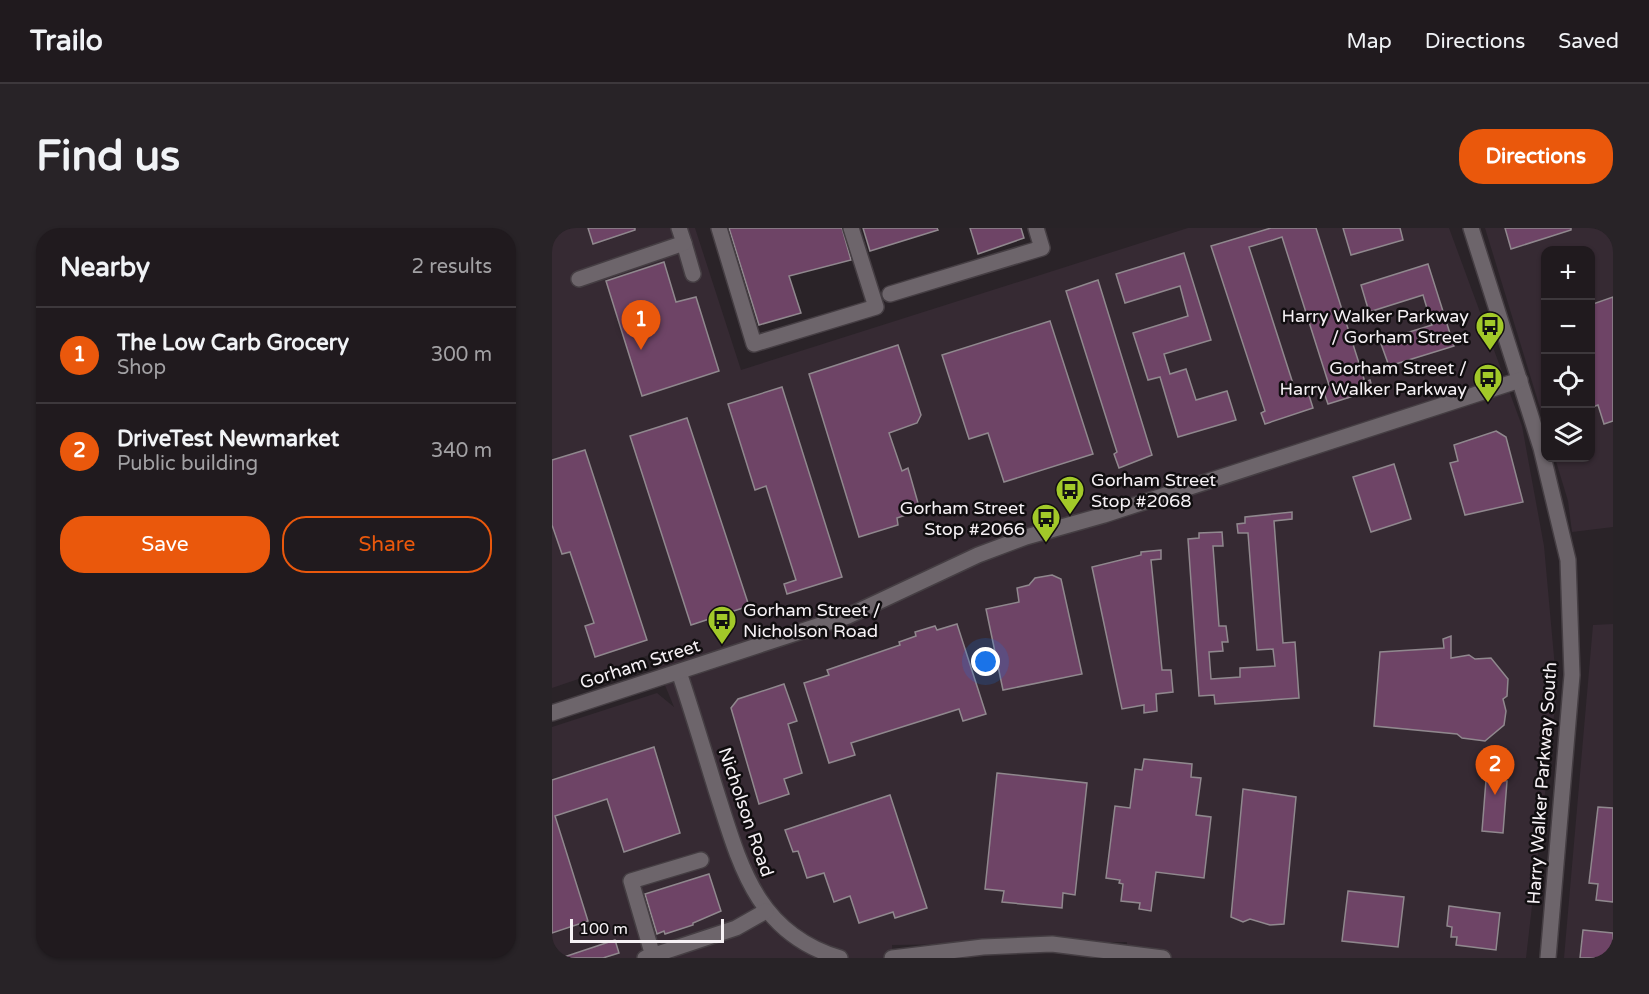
<!DOCTYPE html>
<html lang="en">
<head>
<meta charset="utf-8">
<style>
	:root { --surface:#201a1e; --page:#282327; --text:#f1f3f6; --muted:#a2a1a4; --line:#3d383c; --accent:#ea580c }
	body { margin:0; font-family:"Varela Round",sans-serif; background:var(--page); color:var(--text) }
	.controls { position:absolute; right:18px; top:18px; display:grid; overflow:hidden; border-radius:12px; box-shadow:0 2px 4px #0004 }
	.controls button { width:54px; height:54px; display:grid; place-items:center; padding:0; border:0; border-bottom:2px solid var(--line); background:var(--surface); color:var(--text); font:30px sans-serif }
	.scale { position:absolute; left:18px; bottom:15px; width:154px; box-sizing:border-box; padding-left:6px; border:3px solid #f6f1f5; border-top:0; font-size:16px; line-height:21px; white-space:nowrap; color:#f6f1f5; -webkit-text-stroke:4px #110e10; paint-order:stroke }
	.you { position:absolute; left:434px; top:434px; width:21px; height:21px; margin:-15px; border:4px solid #fff; border-radius:50%; background:#1a73e8; box-shadow:0 0 0 9px #1a73e833 }
	.badge { display:grid; place-items:center; width:39px; height:39px; border-radius:50%; background:var(--accent); color:#fff; font-size:20px; font-weight:700 }
	.pin { position:absolute; translate:-50% -50px; filter:drop-shadow(0 2px 3px #0008) }
	.pin::after { content:''; position:absolute; top:32px; width:21px; height:18px; background:inherit; clip-path:polygon(0 0,100% 0,50% 100%) }
	.list { margin:0; padding:0; list-style:none }
	h2 { display:flex; justify-content:space-between; align-items:center; height:78px; margin:0; padding:0 24px; font-size:26px }
	h2 small { font-size:20px; font-weight:400; color:var(--muted) }
	.list li { display:grid; grid-template-columns:39px 1fr auto; gap:18px; align-items:center; box-sizing:border-box; height:96px; padding:0 24px; border-top:2px solid var(--line) }
	.list b { display:block; font-size:22px; white-space:nowrap }
	.list p { margin:0; font-size:20px; white-space:nowrap; color:var(--muted) }
	.list em { font-size:20px; font-style:normal; color:var(--muted) }
	.actions { display:flex; gap:12px; padding:18px 24px }
	.actions a { flex:1; padding:14px 0; border:2px solid var(--accent); border-radius:24px; text-align:center; font-size:21px; color:var(--accent) }
	.actions .main { background:var(--accent); color:#fff }
	.icon { flex:none; width:33px; height:33px; fill:none; stroke:currentColor; stroke-width:2; stroke-linecap:round; stroke-linejoin:round }
	.map { position:relative; flex:none; width:1061px; height:730px; overflow:hidden; border-radius:24px }
	header { display:flex; align-items:center; gap:36px; box-sizing:border-box; height:84px; padding:0 30px; background:var(--surface); border-bottom:2px solid var(--line) }
	header strong { font-size:28px }
	nav { display:flex; gap:33px; margin-inline-start:auto; font-size:21px }
	.intro { display:flex; align-items:center; justify-content:space-between; box-sizing:border-box; height:144px; padding:0 36px }
	h1 { margin:0; font-size:42px }
	.button { padding:15px 27px; border-radius:24px; background:var(--accent); color:#fff; font-size:21px; font-weight:700 }
	main { display:flex; gap:36px; padding:0 36px }
	aside { flex:1; background:var(--surface); border-radius:24px; box-shadow:0 2px 4px #0004 }
	.map>svg:first-child { display:block }
	.built { fill:#362a33 }
	.building { fill:#6e4466; stroke:#90888e; stroke-width:1.5 }
	.lines { fill:none; stroke-linecap:round; stroke-linejoin:round }
	.minor-casing { stroke:#453e43; stroke-width:18 }
	.minor { stroke:#6d656b; stroke-width:15 }
	.labels { text-anchor:middle; stroke-width:5; stroke-linejoin:round; paint-order:stroke }
	.poi-label { font-size:18px; fill:#f6f1f5; stroke:#110e10; text-anchor:end }
	.street-label { font-size:18px; fill:#f6f1f5; stroke:#110e10 }
</style>
</head>
<body>
<header>
<strong>Trailo</strong>
<nav><a>Map</a><a>Directions</a><a>Saved</a></nav>
</header>
<div class="intro"><h1>Find us</h1><a class="button">Directions</a></div>
<main>
<aside>
<h2>Nearby<small>2 results</small></h2>
<ul class="list">
<li><span class="badge">1</span><div><b>The Low Carb Grocery</b><p>Shop</p></div><em>300 m</em></li>
<li><span class="badge">2</span><div><b>DriveTest Newmarket</b><p>Public building</p></div><em>340 m</em></li>
</ul>
<div class="actions"><a class="main">Save</a><a>Share</a></div>
</aside>
<div class="map">
<svg width="1061" height="730" viewBox="0 0 1061 730">
	<rect width="100%" height="100%" fill="#2a2328"/>
	<!-- built -->
	<g class="built">
		<path d="M0 0H143L189 142 636 0H897L970 198 992 318 1005 462 974 730H575V714L340 717 341 730H0V499L105 465 122 479 100 426 0 460Z"/>
		<path d="M933 0H1061V299L1020 304 1016 273 1003 230H1038V22H993V196Z"/>
		<path d="M1061 396V730H1012L1041 397Z"/>
	</g>
	<!-- building -->
	<g class="building">
		<path d="M36 0H83V2L41 16Z"/>
		<path d="M177 0H290L299 32 237 48 249 85 207 97Z"/>
		<path d="M311 0H385L386 2 318 23Z"/>
		<path d="M418 0H469L472 10 426 26Z"/>
		<path d="M719 0H764L813 154 818 152 821 162 776 176 770 159 777 157 730 9 721 12 697 19 745 168 756 164 761 180 713 196 709 185 713 183 659 18Z"/>
		<path d="M791 0H848L851 12 799 27Z"/>
		<path d="M953 0H1019V2L959 21Z"/>
		<path d="M632 25 659 112 612 126 618 146 634 141 644 172 675 163 684 192 626 209 608 149 596 152 581 105 636 88 628 58 573 75 564 46Z"/>
		<path d="M112 34 124 74 144 69 167 143 90 168 54 53Z"/>
		<path d="M876 36 902 118 837 138 828 113 880 97 871 67 817 84 809 57Z"/>
		<path d="M546 52 600 227 567 240 562 226 565 224 514 63Z"/>
		<path d="M1061 69V193L1052 196 1046 177 1038 180V77Z"/>
		<path d="M498 93 541 226 452 254 436 205 417 211 390 127Z"/>
		<path d="M346 117 369 187 365 195 337 205 350 243 356 240 368 282 345 290 346 297 307 309 257 146Z"/>
		<path d="M230 159 290 349 235 366 232 356 244 352 214 258 203 262 176 176Z"/>
		<path d="M135 190 197 378 139 397 78 208Z"/>
		<path d="M944 203 954 209 971 274 913 287 898 235 906 233 902 217Z"/>
		<path d="M33 222 95 412 43 429 33 398 42 395 18 324 10 326 0 297V232Z"/>
		<path d="M842 236 859 291 819 304 801 249Z"/>
		<path d="M740 284V291L722 293 731 415 743 414 747 470 663 476 662 467 647 468 636 311 647 310V305L670 304 671 318H661L667 398H674L676 414H670L671 423 657 424 659 451 688 449V440L723 438 721 421 705 422 696 305H686L685 296 693 295V289Z"/>
		<path d="M609 322V331L599 332 610 442H619L621 464 604 466 605 483 592 485V477L570 481 540 339 589 327V324Z"/>
		<path d="M500 347 509 351 530 446 451 462 434 381 467 374 465 360 477 357 483 350Z"/>
		<path d="M405 396 434 486 411 493 407 481 299 515 303 527 277 535 252 455 277 447 275 442 348 417 347 414 364 408 363 404 383 398 385 402Z"/>
		<path d="M899 408V430L917 427 923 431 939 430 956 451 955 468 951 471 954 483 952 497 933 513 910 510 905 506 822 498 828 424 892 420 891 411Z"/>
		<path d="M232 456 245 493 236 496 250 545 232 551 237 566 207 576 179 480 186 471Z"/>
		<path d="M102 519 128 605 72 624 55 571 3 588 36 693 0 705V552Z"/>
		<path d="M592 531 640 536 639 549 649 550 644 587 659 589 652 650 604 644 599 683 587 681 588 675 569 673 571 656 567 655 568 652 554 650 563 578 578 580 583 541 590 542Z"/>
		<path d="M445 545 535 555 523 667 511 665 510 680 450 674 452 663 433 661Z"/>
		<path d="M934 552 955 553 951 605 930 603Z"/>
		<path d="M691 561 744 569 732 696 718 697 698 691 691 694 679 689Z"/>
		<path d="M338 567 375 680 343 690 341 684 307 695 298 668 282 674 272 645 255 650 246 623 241 624 233 602Z"/>
		<path d="M1046 579 1061 580V674L1044 672 1046 656 1037 655Z"/>
		<path d="M157 646 169 683 141 695V697L113 706 112 703 105 706 93 666Z"/>
		<path d="M796 663 852 669 846 719 790 713Z"/>
		<path d="M897 678 948 685 944 722 904 717 905 709H899L900 699 895 698Z"/>
		<path d="M1031 702 1061 705V730H1028Z"/>
		<path d="M63 712 67 725 51 730H9Z"/>
	</g>
	<g class="lines">
		<!-- minor casing -->
		<g class="minor-casing">
			<g id="minor">
				<path d="M167 0 202 116 324 79 299 0"/>
				<path d="M919 0 989 220 1016 332 1020 447 996 730"/>
				<path d="M132 15 141 46"/>
				<path d="M27 51 132 15 127 0"/>
				<path d="M338 66 490 20 484 0"/>
				<path d="M127 444C140 483 152 523 164 562 188 637 204 705 288 730"/>
				<path d="M0 485 296 388 426 327 474 309 552 287 968 152"/>
				<path d="M101 728 79 653 149 632"/>
				<path d="M93 730 184 700 214 683"/>
				<path d="M340 730 431 719 500 716 611 730"/>
			</g>
		</g>
		<!-- minor -->
		<use href="#minor" class="minor"/>
	</g>
	<!-- icons -->
	<defs>
		<g id="bus-pin" transform="scale(1.5)"><path d="M0 17L-7.5 6A9.5 9.5 0 1 1 7.5 6Z" fill="#a2c929" stroke="#110e10"/><path d="M-5-6H5V4H4V6H2V4H-2V6H-4V4H-5ZM-3.5-4V0h7V-4ZM-3.5 1.2v1.5H-2V1.2ZM2 1.2v1.5H3.5V1.2Z" fill="#111"/></g>
	</defs>
	<g fill-rule="evenodd">
		<use href="#bus-pin" x="938" y="98"/>
		<use href="#bus-pin" x="936" y="150"/>
		<use href="#bus-pin" x="518" y="262"/>
		<use href="#bus-pin" x="494" y="290"/>
		<use href="#bus-pin" x="170" y="392"/>
	</g>
	<g class="labels">
		<!-- poi labels -->
		<g class="poi-label">
			<text x="917" y="94">Harry Walker Parkway<tspan x="917" dy="21">/ Gorham Street</tspan></text>
			<text x="915" y="146">Gorham Street /<tspan x="915" dy="21">Harry Walker Parkway</tspan></text>
			<text x="539" y="258" text-anchor="start">Gorham Street<tspan x="539" dy="21">Stop #2068</tspan></text>
			<text x="473" y="286">Gorham Street<tspan x="473" dy="21">Stop #2066</tspan></text>
			<text x="191" y="388" text-anchor="start">Gorham Street /<tspan x="191" dy="21">Nicholson Road</tspan></text>
		</g>
		<!-- street labels -->
		<g class="street-label">
			<text transform="translate(88 436) rotate(-18)" y="6">Gorham Street</text>
			<text transform="translate(990 555) rotate(-86)" y="6">Harry Walker Parkway South</text>
			<text transform="translate(194 584) rotate(71)" y="6">Nicholson Road</text>
		</g>
	</g>
</svg>
<div class="controls">
<button>+</button>
<button>−</button>
<button><svg class="icon" aria-label="locate" viewBox="0 0 24 24"><circle cx="12" cy="12" r="6"/><path d="M12 2v4M12 18v4M2 12h4M18 12h4"/></svg></button>
<button><svg class="icon" aria-label="layers" viewBox="0 0 24 24"><path d="M12 4l9 5-9 5-9-5zM3 14l9 5 9-5"/></svg></button>
</div>
<div class="scale">100 m</div>
<div class="you"></div>
<div class="pin badge" style="left:89px;top:122px">1</div>
<div class="pin badge" style="left:943px;top:567px">2</div>
</div>
</main>
</body>
</html>
